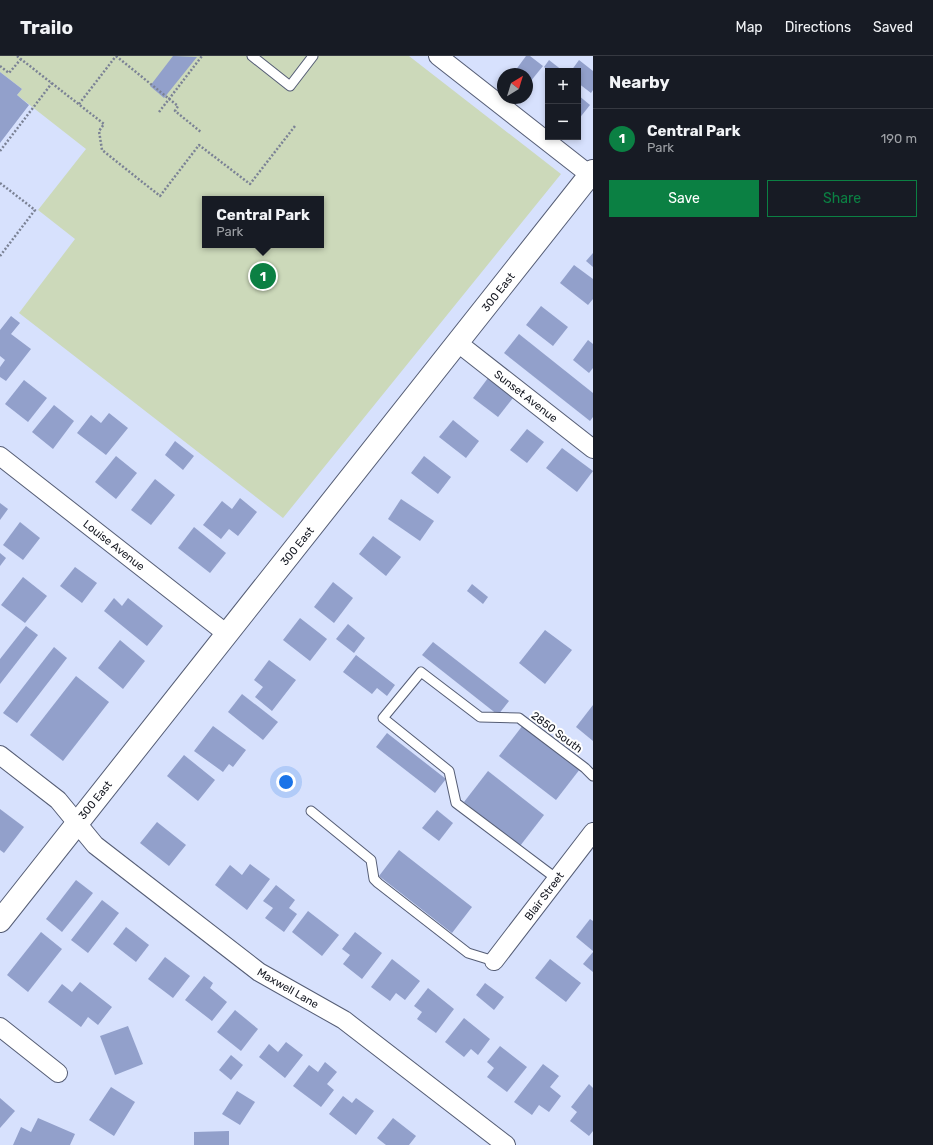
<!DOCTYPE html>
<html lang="en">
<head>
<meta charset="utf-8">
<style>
	:root { --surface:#171b24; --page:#20242c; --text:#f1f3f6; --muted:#9ea1a6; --line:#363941; --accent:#0b8043 }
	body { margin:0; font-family:Rubik,sans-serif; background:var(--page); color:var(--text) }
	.controls { position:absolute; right:12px; top:12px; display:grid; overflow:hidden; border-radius:0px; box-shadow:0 2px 6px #0003 }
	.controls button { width:36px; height:36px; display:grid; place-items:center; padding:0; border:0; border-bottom:1px solid var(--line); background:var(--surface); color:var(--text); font:20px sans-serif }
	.compass { position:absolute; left:497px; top:12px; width:36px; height:36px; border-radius:50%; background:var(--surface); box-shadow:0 2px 6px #0003; rotate:38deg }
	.you { position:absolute; left:286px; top:726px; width:14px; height:14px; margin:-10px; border:3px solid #fff; border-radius:50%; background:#1a73e8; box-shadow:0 0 0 6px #1a73e833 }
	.badge { display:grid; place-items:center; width:26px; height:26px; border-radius:50%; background:var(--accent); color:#fff; font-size:13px; font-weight:700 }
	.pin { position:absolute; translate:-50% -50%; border:2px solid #fff; box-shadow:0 1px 4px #0006 }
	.popup { position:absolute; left:202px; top:140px; width:122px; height:52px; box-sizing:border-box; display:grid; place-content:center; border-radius:0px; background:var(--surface); filter:drop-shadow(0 1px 3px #0005); font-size:13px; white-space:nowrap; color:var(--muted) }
	.popup b { font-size:15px; color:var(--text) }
	.popup::after { content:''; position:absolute; left:50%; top:100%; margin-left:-8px; border:8px solid transparent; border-top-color:var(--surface) }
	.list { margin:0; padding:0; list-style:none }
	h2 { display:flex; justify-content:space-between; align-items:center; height:52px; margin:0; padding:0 16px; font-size:17px }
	h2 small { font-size:13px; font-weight:400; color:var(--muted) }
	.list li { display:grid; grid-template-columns:26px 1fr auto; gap:12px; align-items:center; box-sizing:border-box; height:60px; padding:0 16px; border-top:1px solid var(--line) }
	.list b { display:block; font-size:15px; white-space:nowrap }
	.list p { margin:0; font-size:13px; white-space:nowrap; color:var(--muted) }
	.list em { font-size:13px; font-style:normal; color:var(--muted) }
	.actions { display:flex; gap:8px; padding:12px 16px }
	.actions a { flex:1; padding:9px 0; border:1px solid var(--accent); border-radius:0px; text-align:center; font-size:14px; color:var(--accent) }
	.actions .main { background:var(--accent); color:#fff }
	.map { position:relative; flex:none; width:593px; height:1089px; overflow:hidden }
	header { display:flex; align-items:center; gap:24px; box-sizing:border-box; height:56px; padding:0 20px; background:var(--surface); border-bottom:1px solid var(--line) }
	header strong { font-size:19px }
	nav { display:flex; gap:22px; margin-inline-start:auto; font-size:14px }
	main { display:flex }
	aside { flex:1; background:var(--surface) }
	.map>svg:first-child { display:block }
	.green { fill:#ccd9ba; fill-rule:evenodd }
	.building { fill:#92a0cb }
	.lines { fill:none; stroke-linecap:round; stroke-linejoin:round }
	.lane-casing { stroke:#555d75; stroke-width:11 }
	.street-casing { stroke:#555d75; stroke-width:20 }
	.secondary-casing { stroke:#555d75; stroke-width:24 }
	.path { stroke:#7b8295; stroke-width:2.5; stroke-dasharray:2 2; stroke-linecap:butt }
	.lane { stroke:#fff; stroke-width:9 }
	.street { stroke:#fff; stroke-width:18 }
	.secondary { stroke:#fff; stroke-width:22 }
	.labels { text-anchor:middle; stroke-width:4; stroke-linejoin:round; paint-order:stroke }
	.street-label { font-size:11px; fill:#141720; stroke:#fff }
</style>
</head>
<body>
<header>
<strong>Trailo</strong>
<nav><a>Map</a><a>Directions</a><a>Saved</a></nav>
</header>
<main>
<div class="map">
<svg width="593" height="1089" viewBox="0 0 593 1089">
	<rect width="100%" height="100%" fill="#d7e1fd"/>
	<!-- green -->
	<path class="green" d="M0 0H409L561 118 283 462 19 257 75 183 38 154 86 93 17 39 22 33 0 16ZM205 143H321V189H205Z"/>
	<!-- building -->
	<g class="building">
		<path d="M173 0 197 1 164 42 150 30Z"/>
		<path d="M526 0H530L543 10 530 26 527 24V18H519L515 15Z"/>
		<path d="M549 4 563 15H549L544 11Z"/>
		<path d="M579 4 593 15V34L591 37 578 27V15H571Z"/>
		<path d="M0 16 22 33 17 39 29 49 0 87Z"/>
		<path d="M578 39 590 49 578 64Z"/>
		<path d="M593 197V211L586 205Z"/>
		<path d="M574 209 593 223V243L588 249 560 227Z"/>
		<path d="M541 250 568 271 553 290 526 269Z"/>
		<path d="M11 260 20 267 11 278 31 293 6 325 0 321V311L5 304 0 300V274Z"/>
		<path d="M519 278 593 337V361L590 365 504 297Z"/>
		<path d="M588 284 593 288V312L589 317 573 304Z"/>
		<path d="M488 322 513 342 498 361 473 342Z"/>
		<path d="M24 324 47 342 28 366 5 348Z"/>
		<path d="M54 349 74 365 53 393 32 376Z"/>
		<path d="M109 357 128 372 106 399 77 377 91 359 101 367Z"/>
		<path d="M453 364 479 385 466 402 439 381Z"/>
		<path d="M527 373 544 386 527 407 510 394Z"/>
		<path d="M175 385 194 400 183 414 165 399Z"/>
		<path d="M562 392 593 415 577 436 546 412Z"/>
		<path d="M116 400 137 417 116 443 95 426Z"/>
		<path d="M424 400 451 421 438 438 411 417Z"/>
		<path d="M155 423 175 439 151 469 131 454Z"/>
		<path d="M240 442 257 456 238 480 229 473 221 483 203 469 222 445 232 453Z"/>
		<path d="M401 443 434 465 420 485 388 463Z"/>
		<path d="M0 447 8 453 0 464Z"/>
		<path d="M20 466 40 482 23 504 3 489Z"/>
		<path d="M194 471 226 497 210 517 178 492Z"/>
		<path d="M373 480 401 501 386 520 359 498Z"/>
		<path d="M0 497 6 502 0 510Z"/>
		<path d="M75 511 97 527 82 547 60 530Z"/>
		<path d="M23 521 47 540 25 567 1 549Z"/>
		<path d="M333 526 353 542 334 567 314 551Z"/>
		<path d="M472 528 488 541 483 548 467 535Z"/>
		<path d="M114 542 122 550 128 542 163 570 147 590 104 555Z"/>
		<path d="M300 562 327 583 310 605 283 584Z"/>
		<path d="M348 568 365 582 354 597 336 583Z"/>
		<path d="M26 570 38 579 0 628V603Z"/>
		<path d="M545 574 572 594 545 628 519 607Z"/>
		<path d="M120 584 145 605 123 633 98 612Z"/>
		<path d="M433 586 509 645 498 659 422 599Z"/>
		<path d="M54 591 67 602 17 667 3 657Z"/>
		<path d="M356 599 395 629 387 640 377 632 372 638 343 616Z"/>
		<path d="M269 604 296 624 272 655 255 641 263 631 254 624Z"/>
		<path d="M76 620 109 646 63 705 30 679Z"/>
		<path d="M242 638 278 666 263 684 228 656Z"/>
		<path d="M593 649V685L576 671Z"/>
		<path d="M523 669 580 713 556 744 499 700Z"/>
		<path d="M213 670 246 694 233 711 229 708 223 716 194 695Z"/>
		<path d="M387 677 446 723 435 737 376 691Z"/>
		<path d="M184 699 215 724 198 745 167 720Z"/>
		<path d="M488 715 544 759 520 790 464 746Z"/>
		<path d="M0 753 24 771 4 797 0 794Z"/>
		<path d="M437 754 453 767 439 785 422 772Z"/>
		<path d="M157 766 186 789 169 810 140 787Z"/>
		<path d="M399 794 472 851 452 877 379 820Z"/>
		<path d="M250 808 270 823 247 854 215 829 230 809 242 819Z"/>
		<path d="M76 824 93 837 62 876 46 863Z"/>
		<path d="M276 829 295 844 289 852 297 858 284 876 265 862 273 852 263 845Z"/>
		<path d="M102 844 119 857 88 897 71 884Z"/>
		<path d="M308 855 339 879 322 900 292 876Z"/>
		<path d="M590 863 593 865V895L576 881Z"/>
		<path d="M126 871 149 889 136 906 113 888Z"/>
		<path d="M41 876 62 893 28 936 7 919Z"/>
		<path d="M355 876 382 897 362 923 343 908 350 899 342 893Z"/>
		<path d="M593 896V916L583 908Z"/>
		<path d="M165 901 190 920 173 942 148 923Z"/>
		<path d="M392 903 420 925 405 944 396 937 390 945 371 931Z"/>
		<path d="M550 903 581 927 566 946 535 922Z"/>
		<path d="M204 920 213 927 210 932 227 946 212 965 185 944Z"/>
		<path d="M80 926 112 951 98 969 88 961 81 971 48 946 62 928 72 936Z"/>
		<path d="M485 927 504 941 494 954 476 939Z"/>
		<path d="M428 932 454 953 436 977 417 963 422 956 414 950Z"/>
		<path d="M235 954 258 973 241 995 217 976Z"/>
		<path d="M464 962 490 983 478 999 471 993 464 1001 445 986Z"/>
		<path d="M128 970 143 1008 115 1019 100 980Z"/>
		<path d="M286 986 303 999 285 1022 259 1001 269 988 278 996Z"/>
		<path d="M500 990 527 1011 507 1036 487 1021 494 1012 487 1006Z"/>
		<path d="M231 999 243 1009 231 1024 219 1014Z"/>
		<path d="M325 1006 337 1016 327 1028 334 1034 321 1051 293 1030 309 1009 318 1016Z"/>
		<path d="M543 1008 559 1020 550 1031 561 1040 549 1056 539 1049 532 1059 514 1046Z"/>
		<path d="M589 1028 593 1032V1075L589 1080 570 1065 577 1056 571 1051Z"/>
		<path d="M111 1031 135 1046 114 1080 89 1064Z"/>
		<path d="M237 1035 255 1046 240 1069 222 1058Z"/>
		<path d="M343 1040 352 1047 356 1042 374 1055 356 1079 329 1058Z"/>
		<path d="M0 1042 15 1055 0 1072Z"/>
		<path d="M38 1062 75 1078 70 1089H13L21 1071 31 1076Z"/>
		<path d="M393 1062 416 1080 409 1089H386L377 1082Z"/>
		<path d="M229 1075V1089H194V1076Z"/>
	</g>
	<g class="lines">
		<!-- lane casing -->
		<g class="lane-casing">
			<g id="lane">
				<path d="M252 0 290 30 313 0"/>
				<path d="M311 755 371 804 374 823 378 827 468 897 494 905"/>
				<path d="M557 823 456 747 449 715 383 662 421 616 480 661 519 662 585 712 593 720"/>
			</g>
		</g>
		<!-- street casing -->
		<g class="street-casing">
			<g id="street">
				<path d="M438 0 590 119"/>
				<path d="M458 287 593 393"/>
				<path d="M0 400 227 578"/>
				<path d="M0 699 58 744 95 789 259 916 344 964 506 1089"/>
				<path d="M494 905 593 776"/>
				<path d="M0 971 58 1017"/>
			</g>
		</g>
		<!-- secondary casing -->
		<g class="secondary-casing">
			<path id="secondary" d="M0 865 593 115"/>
		</g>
		<!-- path -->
		<g class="path">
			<path d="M17 0 104 68 99 75 102 94 160 140 199 89 250 128 295 70"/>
			<path d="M116 0 178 50 175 55 201 76"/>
			<path d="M0 10 9 17 21 3"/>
			<path d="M79 48 116 0"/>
			<path d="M159 56 202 0"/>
			<path d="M0 95 52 27"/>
			<path d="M0 127 35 154 0 200"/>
		</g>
		<!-- lane -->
		<use href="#lane" class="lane"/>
		<!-- street -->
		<use href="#street" class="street"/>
		<!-- secondary -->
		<use href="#secondary" class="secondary"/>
	</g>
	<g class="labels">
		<!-- street labels -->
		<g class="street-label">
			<text transform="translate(498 236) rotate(-52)" y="4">300 East</text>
			<text transform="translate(526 340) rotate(38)" y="4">Sunset Avenue</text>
			<text transform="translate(114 489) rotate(38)" y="4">Louise Avenue</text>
			<text transform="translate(297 490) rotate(-51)" y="4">300 East</text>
			<text transform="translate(557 676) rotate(37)" y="4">2850 South</text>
			<text transform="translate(95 744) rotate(-51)" y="4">300 East</text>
			<text transform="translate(544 840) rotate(-53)" y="4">Blair Street</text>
			<text transform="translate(288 932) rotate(30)" y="4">Maxwell Lane</text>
		</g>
	</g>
</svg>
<div class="controls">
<button>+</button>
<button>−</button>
</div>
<svg class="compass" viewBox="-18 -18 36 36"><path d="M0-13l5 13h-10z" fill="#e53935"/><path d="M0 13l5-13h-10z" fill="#9ea1a6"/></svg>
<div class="you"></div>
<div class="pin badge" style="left:263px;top:220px">1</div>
<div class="popup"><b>Central Park</b>Park</div>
</div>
<aside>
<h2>Nearby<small></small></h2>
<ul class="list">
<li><span class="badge">1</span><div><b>Central Park</b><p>Park</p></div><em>190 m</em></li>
</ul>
<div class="actions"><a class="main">Save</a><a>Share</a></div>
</aside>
</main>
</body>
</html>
